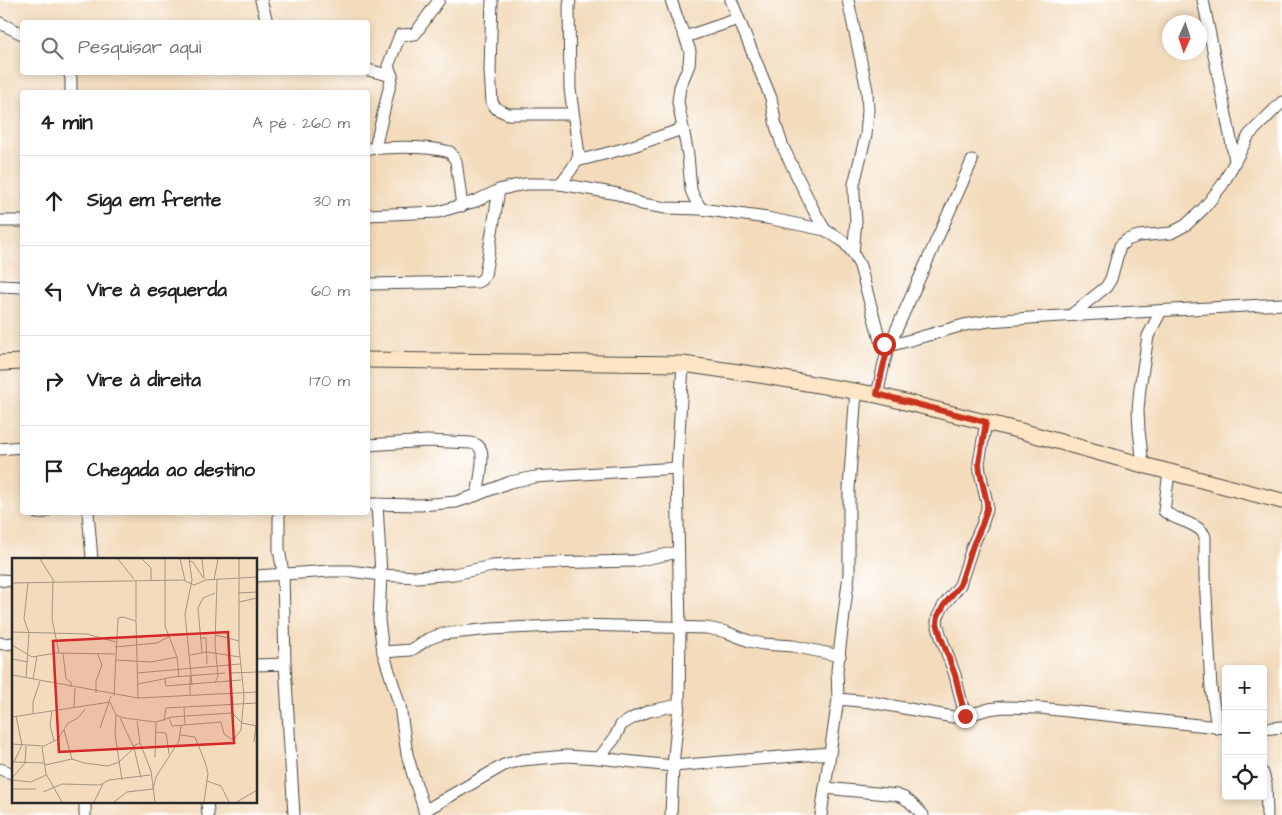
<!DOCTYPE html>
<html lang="pt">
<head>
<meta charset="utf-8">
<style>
	:root { --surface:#fff; --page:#f2f2f2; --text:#202124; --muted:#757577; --line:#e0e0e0 }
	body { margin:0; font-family:"Architects Daughter",sans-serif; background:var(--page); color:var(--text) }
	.controls { position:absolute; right:15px; bottom:15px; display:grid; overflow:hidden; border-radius:5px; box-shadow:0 2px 8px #0003 }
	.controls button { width:45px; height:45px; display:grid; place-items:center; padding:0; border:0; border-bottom:1px solid var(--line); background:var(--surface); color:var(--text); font:25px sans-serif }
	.compass { position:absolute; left:1162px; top:15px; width:45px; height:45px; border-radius:50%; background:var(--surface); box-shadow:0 2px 8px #0003; rotate:183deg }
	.stop { position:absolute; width:15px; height:15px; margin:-11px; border:4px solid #c8321e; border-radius:50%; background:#fff }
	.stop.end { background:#c8321e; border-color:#fff; box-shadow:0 1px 5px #0008 }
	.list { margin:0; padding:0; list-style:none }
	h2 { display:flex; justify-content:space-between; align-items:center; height:65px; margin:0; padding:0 20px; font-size:21px }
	h2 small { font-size:16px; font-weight:400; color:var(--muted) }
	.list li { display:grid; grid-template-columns:32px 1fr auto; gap:15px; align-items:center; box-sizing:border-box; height:90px; padding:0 20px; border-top:1px solid var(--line) }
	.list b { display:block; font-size:19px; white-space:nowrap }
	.list em { font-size:16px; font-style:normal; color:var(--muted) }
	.icon { flex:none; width:28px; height:28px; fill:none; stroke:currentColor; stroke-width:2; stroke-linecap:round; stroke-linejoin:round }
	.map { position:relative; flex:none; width:1282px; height:815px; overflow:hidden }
	.search { position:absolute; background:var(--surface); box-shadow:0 2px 8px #0003; left:20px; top:20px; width:350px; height:55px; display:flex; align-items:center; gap:12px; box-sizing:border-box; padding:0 18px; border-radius:5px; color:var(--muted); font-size:19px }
	.panel { position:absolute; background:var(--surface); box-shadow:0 2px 8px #0003; left:20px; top:90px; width:350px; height:425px; border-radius:5px }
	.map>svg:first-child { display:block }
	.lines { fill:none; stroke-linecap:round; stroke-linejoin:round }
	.street-casing { stroke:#494541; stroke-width:13 }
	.secondary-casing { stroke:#494541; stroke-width:17 }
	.street { stroke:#fff; stroke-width:11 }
	.secondary { stroke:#fde5c5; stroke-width:15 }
	.route { stroke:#c8321e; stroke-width:6 }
	.inset-road { fill:none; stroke:#a39582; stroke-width:1 }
	.view { fill:#d62828; fill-opacity:0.15; stroke:#d62828; stroke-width:2.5 }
	.inset-edge { fill:none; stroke:#2b2b2b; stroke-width:2.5 }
</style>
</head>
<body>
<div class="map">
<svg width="1282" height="815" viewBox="0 0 1282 815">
	<rect width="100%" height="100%" fill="#fff"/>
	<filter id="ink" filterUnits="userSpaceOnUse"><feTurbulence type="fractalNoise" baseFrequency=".02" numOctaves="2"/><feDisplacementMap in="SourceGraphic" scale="10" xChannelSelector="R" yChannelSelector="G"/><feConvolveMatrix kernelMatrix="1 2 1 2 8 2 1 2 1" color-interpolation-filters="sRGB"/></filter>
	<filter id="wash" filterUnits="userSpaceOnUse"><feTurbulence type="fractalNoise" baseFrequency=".0096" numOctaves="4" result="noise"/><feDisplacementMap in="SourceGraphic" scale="20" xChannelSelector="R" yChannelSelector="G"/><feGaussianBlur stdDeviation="1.12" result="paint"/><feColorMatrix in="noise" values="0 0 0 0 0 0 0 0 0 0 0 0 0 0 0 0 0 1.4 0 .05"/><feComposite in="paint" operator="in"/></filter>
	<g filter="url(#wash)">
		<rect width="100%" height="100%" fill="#f3dbbc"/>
	</g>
	<g filter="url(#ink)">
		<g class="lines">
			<!-- street casing -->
			<g class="street-casing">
				<g id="street">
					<path d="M261 0 267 22"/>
					<path d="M492 0 490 70 492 103 497 109 508 114H573"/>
					<path d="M671 0 679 23 685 37"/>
					<path d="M731 0 771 98 776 126 783 147 813 209 825 230"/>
					<path d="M848 0 867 90 868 111 866 135 854 184V195L856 221 853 253"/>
					<path d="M1203 0 1235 160"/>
					<path d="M0 23 22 34"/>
					<path d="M368 70 392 76"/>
					<path d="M69 72 71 78V92"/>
					<path d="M375 148 392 76 388 66 400 35 415 34 439 0"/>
					<path d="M368 149C392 147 427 146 450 152L456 161 462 206"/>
					<path d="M577 161 627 148 682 129"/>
					<path d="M560 184C567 175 575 167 579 155L570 89 569 6 570 0"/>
					<path d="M701 209 694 197 691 190 688 155 678 102 680 87 689 65 690 51 685 37 738 19"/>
					<path d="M368 215 438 212 476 201 499 190 514 186 526 184H560L618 194 642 204 666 208 701 209 767 218 825 230 843 241 853 253 860 266 880 340 884 345 889 346 964 325 989 321 1044 317 1282 304"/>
					<path d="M0 221H22"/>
					<path d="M368 284 478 282 482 280 485 275 499 190"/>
					<path d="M0 286 22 287"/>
					<path d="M1071 315 1106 287 1111 279 1120 246 1127 240 1138 236 1171 233 1186 225 1204 208 1223 184 1249 135 1282 102"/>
					<path d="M877 395 884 363 889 346 972 161"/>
					<path d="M368 445 427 441 471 443C476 444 479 445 481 450 484 458 479 485 477 495"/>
					<path d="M0 449 22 447"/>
					<path d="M1143 465 1139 430 1138 410 1140 388 1148 336 1161 311"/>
					<path d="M1169 472 1164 511C1175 521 1201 523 1205 537V576L1211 688 1217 728"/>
					<path d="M368 504 420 505 456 502 477 495 510 482 535 477 677 468"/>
					<path d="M377 504 381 575 379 620 383 652 400 706 407 754 413 775 426 815"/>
					<path d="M88 512 92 559"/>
					<path d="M279 512V549L283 573 285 664 294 815"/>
					<path d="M37 513 45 512"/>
					<path d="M256 576 330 571H350L381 575 417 577 454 574 492 566 545 563 635 561 678 552"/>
					<path d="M0 580 14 581"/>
					<path d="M0 643 3 644 14 643"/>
					<path d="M383 652 411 650 416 647 428 639 442 634 491 629 574 625 707 628 726 632 749 641 763 644 793 646 840 656"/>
					<path d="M256 665 285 664"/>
					<path d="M838 699 871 702 953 717 965 716 989 709 1003 707 1040 708 1226 728"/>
					<path d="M965 716 955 675 941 637 937 623 938 616 944 605 960 585 973 545 982 525 987 509V503L980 472 979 463 986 422"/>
					<path d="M1263 729 1282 727"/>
					<path d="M599 758 614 739 621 725 633 718 649 711 679 705"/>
					<path d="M0 769 14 774"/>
					<path d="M1263 773 1266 784 1267 815"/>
					<path d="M825 788 897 795C908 798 915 807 923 815"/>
					<path d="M207 801 208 815"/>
					<path d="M424 811 504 765 522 760 566 756 599 758 634 762 673 766 830 753"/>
					<path d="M85 815V801"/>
					<path d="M671 815 673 766 679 705 680 628 677 468 683 364"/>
					<path d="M821 815 838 699 837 671 849 574V489L856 391"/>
				</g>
			</g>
			<!-- secondary casing -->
			<g class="secondary-casing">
				<g id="secondary">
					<path d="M368 360 683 364 766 376 877 395 1021 431 1143 465 1282 501"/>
					<path d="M0 363 22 362"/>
				</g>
			</g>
			<!-- street -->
			<use href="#street" class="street"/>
			<!-- secondary -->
			<use href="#secondary" class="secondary"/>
		</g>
	</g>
	<g class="lines" filter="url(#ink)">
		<!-- route -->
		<path class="route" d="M884 344 889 346 884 363 877 394 986 422 979 463 980 472 987 503V509L982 525 973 545 960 585 944 605 938 616 937 623 941 637 955 675 965 716"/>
	</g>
	<!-- overview -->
	<g transform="translate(12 558)">
		<rect width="245" height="245" fill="#f3dbbc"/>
		<path class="inset-road" d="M28 1 42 23M106 1 122 21M130 1 139 10V23M153 1V68L165 99 167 119M168 1 173 22M177 1 180 22 173 56 180 127M190 1 192 19M177 3 181 4 192 21M202 22 206 1M41 23 40 61 47 95M0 25 171 22 182 27 194 22 245 19M226 35 245 34M227 44 245 40M124 62V22M0 74 75 76 104 84M204 77 227 83M188 80H194L195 106M0 87 20 99 44 95 103 96M103 89 145 85 158 78M51 95 54 121 59 124V129M190 95 186 50 191 40 203 35M178 97 195 94 228 99M0 101 16 104M103 102 139 104 165 99M125 115 228 106M218 115 245 114M0 117 126 140 245 134M178 118V137M14 120 17 75 12 61 16 24M21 121 25 98M153 121 154 128 229 122M203 125 206 118 203 86 205 22M126 126 161 119 213 115M84 135V123L90 107 85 95M102 138 106 60 111 59 124 63 126 140M172 149 173 167M62 150 63 130M40 153 38 167 42 183M21 155V144L28 123M104 157 103 176 110 222M0 159 98 144 104 157 112 160 144 164 160 159 220 155 230 165 245 168M108 160 122 190 129 220M157 160 160 168 209 164 212 176 221 182 229 172 232 138 227 89V1M152 163 154 150 245 145M88 170 99 138M52 172 60 201 72 205 96 208 107 204 122 190M143 174 154 175 157 196M168 177 183 179 193 204 196 215 192 244M242 184 244 168M128 185 139 213 143 244M0 186 32 188 46 181 56 165 66 160 73 151M121 188 128 185 125 163M30 189 34 216 50 244M143 199 144 164M0 204 32 205M2 204 10 187 4 158M33 207 60 201M0 220 13 205 14 188M0 222 19 224 34 217M195 223 209 228 217 244M0 231H24M31 234 50 226 88 227 97 222 138 217M82 244 91 226M102 244 115 234 141 231 144 219 167 183 169 168M225 244 245 232"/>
		<path class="view" d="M216 74 222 185 47 194 41 83Z"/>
		<rect width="245" height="245" class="inset-edge"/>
	</g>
</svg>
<div class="controls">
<button>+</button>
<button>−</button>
<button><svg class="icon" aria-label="locate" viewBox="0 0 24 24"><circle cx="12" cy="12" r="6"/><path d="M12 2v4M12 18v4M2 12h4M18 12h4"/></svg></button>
</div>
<svg class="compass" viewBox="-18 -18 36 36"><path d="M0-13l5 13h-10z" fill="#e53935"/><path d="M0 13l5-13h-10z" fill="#757577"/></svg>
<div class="stop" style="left:884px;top:344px"></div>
<div class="stop end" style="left:965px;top:716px"></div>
<div class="search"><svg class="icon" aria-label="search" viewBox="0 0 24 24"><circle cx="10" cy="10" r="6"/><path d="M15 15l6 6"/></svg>Pesquisar aqui</div>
<section class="panel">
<h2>4 min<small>A pé · 260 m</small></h2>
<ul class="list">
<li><svg class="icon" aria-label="ahead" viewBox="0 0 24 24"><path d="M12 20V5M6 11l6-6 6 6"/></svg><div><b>Siga em frente</b></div><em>30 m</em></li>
<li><svg class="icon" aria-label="left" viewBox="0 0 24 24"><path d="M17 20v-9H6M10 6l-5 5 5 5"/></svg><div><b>Vire à esquerda</b></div><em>60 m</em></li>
<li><svg class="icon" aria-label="right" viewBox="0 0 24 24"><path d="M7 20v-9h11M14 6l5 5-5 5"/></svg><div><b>Vire à direita</b></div><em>170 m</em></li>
<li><svg class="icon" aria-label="arrive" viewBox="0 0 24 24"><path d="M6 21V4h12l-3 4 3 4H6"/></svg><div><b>Chegada ao destino</b></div></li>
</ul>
</section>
</div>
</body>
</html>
